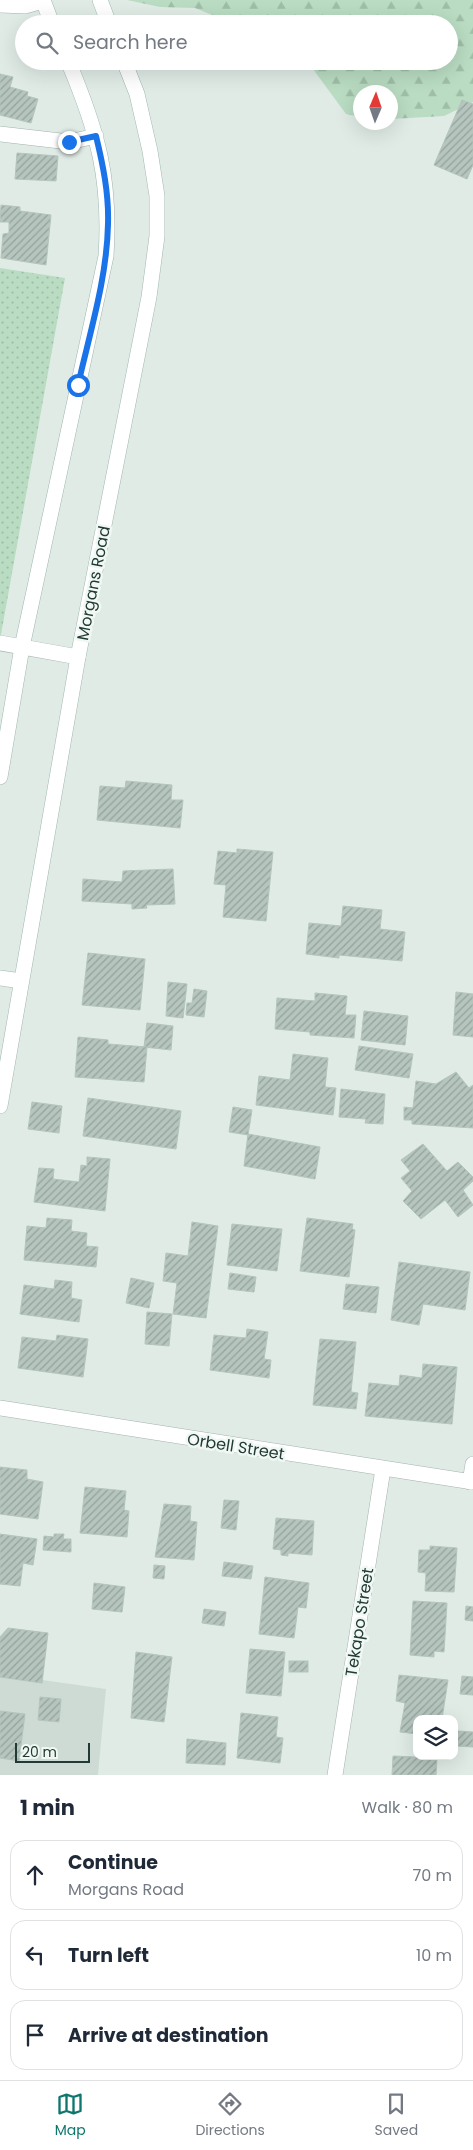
<!DOCTYPE html>
<html lang="en">
<head>
<meta charset="utf-8">
<style>
	:root { --surface:#fff; --page:#f2f2f3; --text:#1f2937; --muted:#747a83; --line:#e0e1e3; --accent:#0f766e }
	body { margin:0; font-family:Poppins,sans-serif; background:var(--page); color:var(--text) }
	.controls { position:absolute; right:15px; bottom:15px; display:grid; overflow:hidden; border-radius:10px; box-shadow:0 5px 20px #0002 }
	.controls button { width:45px; height:45px; display:grid; place-items:center; padding:0; border:0; border-bottom:1px solid var(--line); background:var(--surface); color:var(--text); font:25px sans-serif }
	.compass { position:absolute; left:353px; top:85px; width:45px; height:45px; border-radius:50%; background:var(--surface); box-shadow:0 5px 20px #0002; rotate:2deg }
	.scale { position:absolute; left:15px; bottom:12px; width:75px; box-sizing:border-box; padding-left:5px; border:2px solid #213b34; border-top:0; font-size:14px; line-height:18px; white-space:nowrap; color:#213b34; -webkit-text-stroke:4px #f1f8f4; paint-order:stroke }
	.stop { position:absolute; width:15px; height:15px; margin:-11px; border:4px solid #1a73e8; border-radius:50%; background:#fff }
	.stop.end { background:#1a73e8; border-color:#fff; box-shadow:0 1px 5px #0008 }
	.list { margin:0; padding:0; list-style:none }
	h2 { display:flex; justify-content:space-between; align-items:center; height:65px; margin:0; padding:0 20px; font-size:21px }
	h2 small { font-size:16px; font-weight:400; color:var(--muted) }
	.list li { display:grid; grid-template-columns:32px 1fr auto; gap:15px; align-items:center; box-sizing:border-box; height:70px; margin:0 10px 10px; padding:0 10px; border:1px solid var(--line); border-radius:15px }
	.list b { display:block; font-size:19px; white-space:nowrap }
	.list p { margin:0; font-size:16px; white-space:nowrap; color:var(--muted) }
	.list em { font-size:16px; font-style:normal; color:var(--muted) }
	.icon { flex:none; width:28px; height:28px; fill:none; stroke:currentColor; stroke-width:2; stroke-linecap:round; stroke-linejoin:round }
	.map { position:relative; flex:none; width:473px; height:1775px; overflow:hidden }
	.search { position:absolute; background:var(--surface); box-shadow:0 5px 20px #0002; left:15px; right:15px; top:15px; height:55px; display:flex; align-items:center; gap:12px; box-sizing:border-box; padding:0 18px; border-radius:28px; color:var(--muted); font-size:19px }
	.sheet { height:305px; background:var(--surface) }
	nav { display:flex; justify-content:space-around; align-items:center; box-sizing:border-box; height:70px; border-top:1px solid var(--line); background:var(--surface); font-size:14px; color:var(--muted) }
	nav a { display:grid; justify-items:center; gap:2px }
	nav .on { color:var(--accent) }
	.map>svg:first-child { display:block }
	.built { fill:#cedbd5 }
	.forest { fill:url(#forest-firs) }
	.park { fill:url(#park-dots) }
	.building { fill:url(#building-hatch); stroke:#b3c5bd }
	.lines { fill:none; stroke-linecap:round; stroke-linejoin:round }
	.lane-casing { stroke:#a3b3ad; stroke-width:16 }
	.street-casing { stroke:#a3b3ad; stroke-width:16 }
	.secondary-casing { stroke:#9fb7ae; stroke-width:16 }
	.lane { stroke:#fff; stroke-width:15 }
	.street { stroke:#fff; stroke-width:15 }
	.secondary { stroke:#fff; stroke-width:15 }
	.route { stroke:#1a73e8; stroke-width:6 }
	.labels { text-anchor:middle; stroke-width:5; stroke-linejoin:round; paint-order:stroke }
	.street-label { font-size:16px; fill:#213b34; stroke:#f1f8f4 }
</style>
</head>
<body>
<div class="map">
<svg width="473" height="1775" viewBox="0 0 473 1775">
	<defs>
		<pattern id="forest-firs" width="22" height="20" patternUnits="userSpaceOnUse" patternTransform="scale(1.25)"><rect width="22" height="20" fill="#b9dcc2"/><path d="M5 1l3.5 6h-7zM16 11l3.5 6h-7z" fill="#9fbea7"/></pattern>
		<pattern id="park-dots" width="8" height="8" patternUnits="userSpaceOnUse" patternTransform="scale(1.25)"><rect width="8" height="8" fill="#b9dcc2"/><path d="M2 2h.1M6 6h.1" fill="none" stroke="#9fbea7" stroke-width="1.8" stroke-linecap="round"/></pattern>
		<pattern id="building-hatch" width="6" height="6" patternUnits="userSpaceOnUse" patternTransform="scale(1.25)"><rect width="6" height="6" fill="#b6c6bf"/><path d="M-1 1l2-2M0 6l6-6M5 7l2-2" fill="none" stroke="#94a29c"/></pattern>
	</defs>
	<rect width="100%" height="100%" fill="#e0ebe6"/>
	<!-- built -->
	<path class="built" d="M0 1674 106 1689 98 1775H0Z"/>
	<!-- forest -->
	<path class="forest" d="M127 0H473V102L444 116 391 119 390 92H360V117L346 114 310 65 303 61H449V24H234L195 8 160 7Z"/>
	<!-- park -->
	<path class="park" d="M0 268 65 278 0 640Z"/>
	<!-- building -->
	<g class="building">
		<path d="M0 74 13 77 10 87 28 92 27 96 38 99 31 123 0 115Z"/>
		<path d="M462 100 473 104V165L467 179 434 165Z"/>
		<path d="M17 153 58 156 56 181 15 179Z"/>
		<path d="M1 205 20 207V211L51 215 46 265 1 258 3 234 9 233V222H0Z"/>
		<path d="M126 781 172 785 171 800H183L180 828 97 820 100 786 125 788Z"/>
		<path d="M237 849 273 852 266 921 223 917 226 885 214 884 218 851 237 853Z"/>
		<path d="M173 869 175 904 146 905 147 908 132 909V904L82 901 83 879 122 882 123 871Z"/>
		<path d="M343 906 382 910 380 929 405 932 402 961 339 955V958L306 954 309 923 341 926Z"/>
		<path d="M88 953 145 959 140 1010 82 1005Z"/>
		<path d="M168 982 187 984 183 1018 166 1016Z"/>
		<path d="M194 989 207 991 204 1017 186 1015 187 1003H192Z"/>
		<path d="M456 992 473 994V1037L453 1035Z"/>
		<path d="M315 993 347 996 345 1015H356L354 1038 310 1035V1032L275 1029 277 998 315 1001Z"/>
		<path d="M364 1011 408 1016 405 1045 361 1040Z"/>
		<path d="M147 1023 173 1026 171 1050 144 1047Z"/>
		<path d="M78 1037 108 1040V1044L147 1047 144 1082 75 1077Z"/>
		<path d="M359 1046 413 1054 409 1078 355 1070Z"/>
		<path d="M293 1054 328 1058 325 1087 336 1088 333 1115 256 1105 259 1076 290 1080Z"/>
		<path d="M456 1072 469 1088 473 1085V1128L412 1124V1120H404V1107L413 1108 416 1081 436 1084Z"/>
		<path d="M341 1089 385 1094 383 1124 365 1123 366 1119 339 1117Z"/>
		<path d="M88 1098 181 1111 176 1149 83 1136Z"/>
		<path d="M32 1102 62 1106 59 1133 28 1129Z"/>
		<path d="M233 1107 252 1110 248 1135 229 1132Z"/>
		<path d="M248 1134 320 1147 315 1179 244 1166Z"/>
		<path d="M423 1144 447 1171 458 1162 473 1177V1181L463 1190 473 1205 458 1217 445 1200 421 1219 403 1201 412 1191 401 1178 410 1171 401 1160Z"/>
		<path d="M87 1157 110 1159 105 1211 34 1202 39 1168 54 1169 53 1179 79 1182 81 1165 87 1166Z"/>
		<path d="M47 1218 72 1220 71 1231 87 1233 86 1246 98 1247 96 1267 24 1260 27 1226 46 1228Z"/>
		<path d="M307 1218 353 1224 352 1229 355 1230 349 1277 300 1271Z"/>
		<path d="M192 1222 218 1226 206 1318 173 1314 177 1283 163 1281 166 1253 188 1256Z"/>
		<path d="M232 1224 282 1229 277 1271 227 1265Z"/>
		<path d="M399 1262 470 1272 465 1310 423 1304 419 1325 391 1320Z"/>
		<path d="M230 1273 256 1277 254 1292 228 1289Z"/>
		<path d="M131 1278 154 1283 149 1308 126 1303Z"/>
		<path d="M55 1280 72 1282 71 1298 82 1300 79 1322 20 1314 24 1285 54 1289Z"/>
		<path d="M346 1284 379 1287 376 1313 343 1309Z"/>
		<path d="M147 1312 172 1314 169 1346 145 1344Z"/>
		<path d="M247 1329 268 1332 264 1359 271 1360 269 1378 210 1370 214 1335 246 1338Z"/>
		<path d="M57 1335 88 1339 83 1377 18 1368 22 1337 56 1341Z"/>
		<path d="M320 1339 356 1342 351 1392 358 1393 356 1409 313 1405Z"/>
		<path d="M423 1364 457 1367 452 1424 365 1416 369 1383 399 1386 400 1375 422 1378Z"/>
		<path d="M0 1467 27 1470V1479L43 1482 38 1519 0 1514Z"/>
		<path d="M85 1487 126 1491 124 1510 129 1511 127 1537 80 1533Z"/>
		<path d="M224 1500 239 1501 236 1530 221 1528Z"/>
		<path d="M164 1504 191 1506 190 1521 197 1522 194 1560 155 1557Z"/>
		<path d="M276 1518 314 1521 312 1555 288 1553V1556L281 1555V1550L273 1549Z"/>
		<path d="M0 1534 37 1539 33 1565 23 1563 20 1586 0 1584Z"/>
		<path d="M54 1534H64L63 1539H71V1552L43 1550 44 1536 54 1537Z"/>
		<path d="M430 1546 457 1548 454 1592 425 1591 426 1573 418 1572 419 1550H430Z"/>
		<path d="M224 1562 253 1566 251 1579 222 1576Z"/>
		<path d="M154 1565 165 1566 164 1579 153 1578Z"/>
		<path d="M265 1577 309 1583 306 1608 298 1607 294 1638 259 1634Z"/>
		<path d="M94 1583 125 1587 122 1612 92 1609Z"/>
		<path d="M413 1601 447 1603 444 1652 434 1651V1657L410 1655Z"/>
		<path d="M466 1606 473 1607V1621L465 1620Z"/>
		<path d="M204 1609 226 1612 224 1626 202 1623Z"/>
		<path d="M8 1628 48 1633 42 1683 0 1677V1637Z"/>
		<path d="M250 1649 285 1652 281 1696 246 1693Z"/>
		<path d="M136 1652 172 1657 164 1722 131 1718Z"/>
		<rect x="289" y="1661" width="19" height="11"/>
		<path d="M399 1675 448 1680 442 1719H417V1734L400 1732 405 1703 396 1701Z"/>
		<path d="M462 1676 473 1677V1695L460 1694Z"/>
		<path d="M40 1697 61 1699 59 1722 38 1720Z"/>
		<path d="M0 1711 25 1714 19 1761 0 1758Z"/>
		<path d="M241 1713 278 1717 276 1737 283 1738 280 1763 237 1758Z"/>
		<path d="M458 1731 473 1732V1747L457 1746Z"/>
		<path d="M187 1739 226 1743 225 1765 186 1763Z"/>
		<path d="M393 1756 437 1758 436 1775H392Z"/>
	</g>
	<g class="lines">
		<!-- lane casing -->
		<g class="lane-casing">
			<g id="lane">
				<path d="M0 5 25 6 43 1"/>
				<path d="M0 134 69 142 96 136"/>
				<path d="M0 643 78 657"/>
				<path d="M470 1482 473 1464"/>
			</g>
		</g>
		<!-- street casing -->
		<g class="street-casing">
			<g id="street">
				<path d="M0 1408 473 1482"/>
				<path d="M335 1775 383 1469"/>
			</g>
		</g>
		<!-- secondary casing -->
		<g class="secondary-casing">
			<g id="secondary">
				<path d="M43 0 52 24"/>
				<path d="M100 0 109 24"/>
				<path d="M0 777 22 647 106 256C111 179 98 132 68 61"/>
				<path d="M0 978 21 981"/>
				<path d="M0 1106 78 657 149 297 157 236V196L150 151 137 94 124 61"/>
			</g>
		</g>
		<!-- lane -->
		<use href="#lane" class="lane"/>
		<!-- street -->
		<use href="#street" class="street"/>
		<!-- secondary -->
		<use href="#secondary" class="secondary"/>
	</g>
	<g class="lines">
		<!-- route -->
		<path class="route" d="M69 142 96 136C103 165 109 194 108 224 107 278 90 332 78 385"/>
	</g>
	<g class="labels">
		<!-- street labels -->
		<g class="street-label">
			<text transform="translate(93 583) rotate(-79)" y="6">Morgans Road</text>
			<text transform="translate(236 1446) rotate(9)" y="6">Orbell Street</text>
			<text transform="translate(359 1622) rotate(-81)" y="6">Tekapo Street</text>
		</g>
	</g>
</svg>
<div class="controls">
<button><svg class="icon" aria-label="layers" viewBox="0 0 24 24"><path d="M12 4l9 5-9 5-9-5zM3 14l9 5 9-5"/></svg></button>
</div>
<svg class="compass" viewBox="-18 -18 36 36"><path d="M0-13l5 13h-10z" fill="#e53935"/><path d="M0 13l5-13h-10z" fill="#747a83"/></svg>
<div class="scale">20 m</div>
<div class="stop" style="left:78px;top:385px"></div>
<div class="stop end" style="left:69px;top:142px"></div>
<div class="search"><svg class="icon" aria-label="search" viewBox="0 0 24 24"><circle cx="10" cy="10" r="6"/><path d="M15 15l6 6"/></svg>Search here</div>
</div>
<section class="sheet">
<h2>1 min<small>Walk · 80 m</small></h2>
<ul class="list">
<li><svg class="icon" aria-label="ahead" viewBox="0 0 24 24"><path d="M12 20V5M6 11l6-6 6 6"/></svg><div><b>Continue</b><p>Morgans Road</p></div><em>70 m</em></li>
<li><svg class="icon" aria-label="left" viewBox="0 0 24 24"><path d="M17 20v-9H6M10 6l-5 5 5 5"/></svg><div><b>Turn left</b></div><em>10 m</em></li>
<li><svg class="icon" aria-label="arrive" viewBox="0 0 24 24"><path d="M6 21V4h12l-3 4 3 4H6"/></svg><div><b>Arrive at destination</b></div></li>
</ul>
</section>
<nav>
<a class="on"><svg class="icon" aria-label="map" viewBox="0 0 24 24"><path d="M3 6l6-2 6 2 6-2v14l-6 2-6-2-6 2zM9 4v14M15 6v14"/></svg>Map</a>
<a><svg class="icon" aria-label="directions" viewBox="0 0 24 24"><path d="M12 3l9 9-9 9-9-9zM9 14v-3h6M13 9l2 2-2 2"/></svg>Directions</a>
<a><svg class="icon" aria-label="saved" viewBox="0 0 24 24"><path d="M7 4h10v16l-5-4-5 4z"/></svg>Saved</a>
</nav>
</body>
</html>
